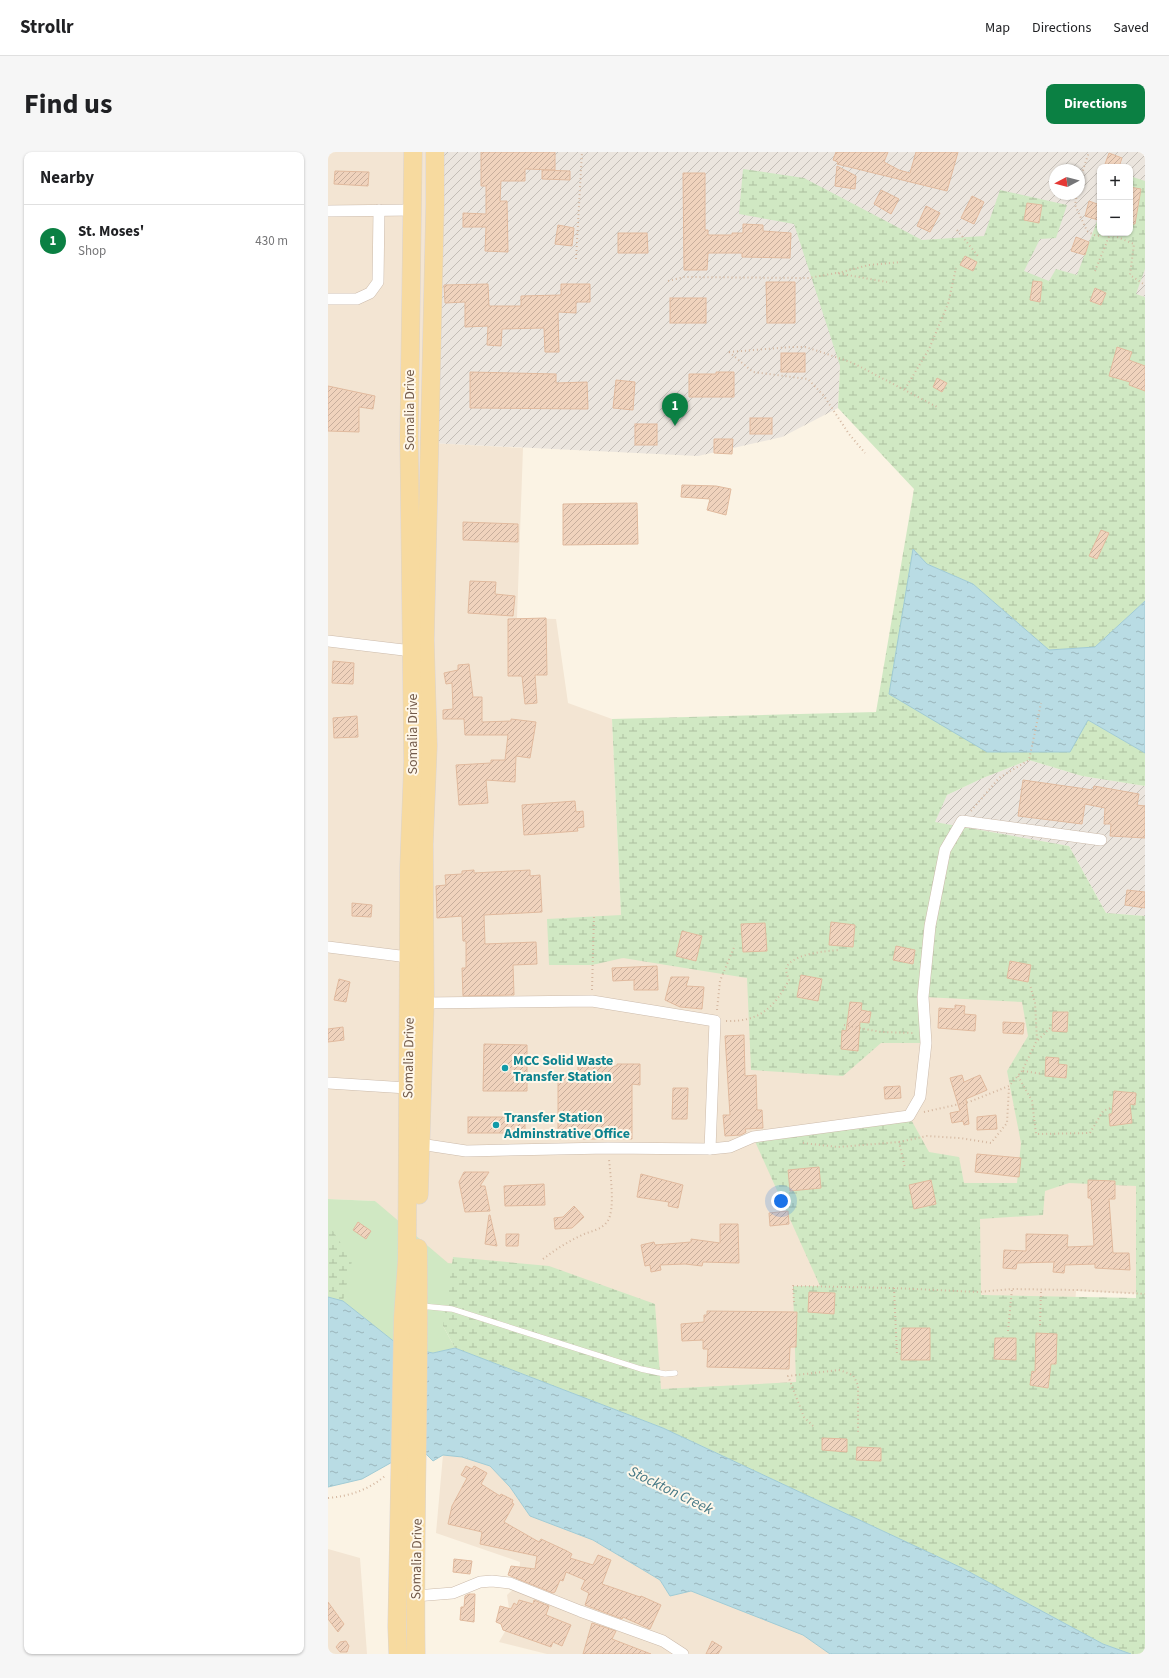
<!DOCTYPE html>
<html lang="en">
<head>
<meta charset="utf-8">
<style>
	:root { --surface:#fff; --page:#f6f6f6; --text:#202124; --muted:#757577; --line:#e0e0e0; --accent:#0b8043 }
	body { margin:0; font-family:"Source Sans 3",sans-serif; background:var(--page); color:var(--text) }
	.controls { position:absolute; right:12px; top:12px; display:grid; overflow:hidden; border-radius:8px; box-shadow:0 1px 3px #0004 }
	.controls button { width:36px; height:36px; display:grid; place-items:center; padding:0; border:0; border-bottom:1px solid var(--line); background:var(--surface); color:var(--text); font:20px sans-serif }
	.compass { position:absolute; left:721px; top:12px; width:36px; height:36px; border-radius:50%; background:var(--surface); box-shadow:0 1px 3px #0004; rotate:263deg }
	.you { position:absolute; left:453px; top:1049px; width:14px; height:14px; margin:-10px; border:3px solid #fff; border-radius:50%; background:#1a73e8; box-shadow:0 0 0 6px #1a73e833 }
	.badge { display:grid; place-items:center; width:26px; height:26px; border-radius:50%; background:var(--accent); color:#fff; font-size:13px; font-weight:700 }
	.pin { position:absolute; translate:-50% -33px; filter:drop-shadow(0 1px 2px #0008) }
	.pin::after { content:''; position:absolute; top:21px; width:14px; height:12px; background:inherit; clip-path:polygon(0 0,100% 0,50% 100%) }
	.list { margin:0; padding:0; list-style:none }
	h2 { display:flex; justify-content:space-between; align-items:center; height:52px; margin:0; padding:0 16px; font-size:17px }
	h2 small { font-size:13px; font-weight:400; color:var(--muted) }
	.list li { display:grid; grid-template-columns:26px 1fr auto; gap:12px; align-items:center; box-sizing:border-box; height:72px; padding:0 16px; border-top:1px solid var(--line) }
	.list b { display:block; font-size:15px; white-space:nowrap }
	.list p { margin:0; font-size:13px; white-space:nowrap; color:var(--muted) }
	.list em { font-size:13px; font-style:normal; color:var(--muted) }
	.map { position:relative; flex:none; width:817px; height:1502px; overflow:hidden; border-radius:8px }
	header { display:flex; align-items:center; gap:24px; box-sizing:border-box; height:56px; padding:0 20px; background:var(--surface); border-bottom:1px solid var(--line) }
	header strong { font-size:19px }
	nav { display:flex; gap:22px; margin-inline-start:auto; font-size:14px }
	.intro { display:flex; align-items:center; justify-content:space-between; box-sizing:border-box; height:96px; padding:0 24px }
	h1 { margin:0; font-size:28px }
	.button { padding:10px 18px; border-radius:8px; background:var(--accent); color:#fff; font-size:14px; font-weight:700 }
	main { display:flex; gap:24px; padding:0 24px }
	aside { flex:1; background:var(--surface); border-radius:8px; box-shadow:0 1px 3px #0004 }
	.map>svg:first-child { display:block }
	.residential { fill:#f3e5d3 }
	.industrial { fill:url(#industrial-furrows); fill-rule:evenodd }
	.green { fill:#d0e8c3 }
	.wetland { fill:url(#wetland-marsh); fill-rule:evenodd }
	.water { fill:url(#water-ripples); stroke:#a0cbd5 }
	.building { fill:url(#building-hatch); stroke:#e1ba9e }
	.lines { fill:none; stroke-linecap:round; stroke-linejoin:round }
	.lane-casing { stroke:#ccbbab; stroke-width:6 }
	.street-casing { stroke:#ccbbab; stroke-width:12 }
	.primary-casing { stroke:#dbd4d0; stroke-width:19 }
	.path { stroke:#d4b7a0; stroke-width:2; stroke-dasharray:1 3; stroke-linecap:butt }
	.lane { stroke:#fff; stroke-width:5.5 }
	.street { stroke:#fff; stroke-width:11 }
	.primary { stroke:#f7da9f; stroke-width:18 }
	.culture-dot { fill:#0f9aa8; stroke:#fef7ea; stroke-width:1.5 }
	.labels { text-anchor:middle; stroke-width:4; stroke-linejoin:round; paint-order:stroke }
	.street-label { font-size:14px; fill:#735b4b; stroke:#fef7ea }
	.culture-label { font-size:14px; font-weight:bold; fill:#0d838f; stroke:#fef7ea; text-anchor:start }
	.water-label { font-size:15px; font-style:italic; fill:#457885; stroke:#fef7ea }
</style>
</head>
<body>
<header>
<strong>Strollr</strong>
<nav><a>Map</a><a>Directions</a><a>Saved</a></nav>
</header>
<div class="intro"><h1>Find us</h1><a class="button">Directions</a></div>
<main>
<aside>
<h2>Nearby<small></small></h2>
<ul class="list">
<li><span class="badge">1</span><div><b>St. Moses'</b><p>Shop</p></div><em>430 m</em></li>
</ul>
</aside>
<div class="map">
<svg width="817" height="1502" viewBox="0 0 817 1502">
	<defs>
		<pattern id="industrial-furrows" width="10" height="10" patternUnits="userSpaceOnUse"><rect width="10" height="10" fill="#ebe5de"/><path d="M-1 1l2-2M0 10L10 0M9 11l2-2" fill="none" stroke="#c3bdb6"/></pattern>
		<pattern id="wetland-marsh" width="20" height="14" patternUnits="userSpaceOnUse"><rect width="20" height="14" fill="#d0e8c3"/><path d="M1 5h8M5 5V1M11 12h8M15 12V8" fill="none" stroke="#adbfa0"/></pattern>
		<pattern id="water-ripples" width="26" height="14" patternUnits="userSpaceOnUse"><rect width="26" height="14" fill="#b9dce4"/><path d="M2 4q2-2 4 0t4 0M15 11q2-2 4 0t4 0" fill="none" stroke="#9bb5bb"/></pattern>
		<pattern id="building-hatch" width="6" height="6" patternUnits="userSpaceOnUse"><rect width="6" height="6" fill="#f0d3bd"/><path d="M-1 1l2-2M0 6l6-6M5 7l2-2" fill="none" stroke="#c7ae9c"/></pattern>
	</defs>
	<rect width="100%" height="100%" fill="#fbf3e4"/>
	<!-- residential -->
	<g class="residential">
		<path d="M0 0H107L102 291 195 296 189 466 228 467 240 551 284 567 293 763 602 774 816 933 817 1142 748 1139 740 1257 333 1237 116 1123 47 1049 0 1047Z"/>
		<path d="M115 1303 134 1305 162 1314 182 1335 202 1364 265 1388 332 1428 342 1444 363 1439 475 1483 502 1502H219L171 1490 179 1476 177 1469 181 1456 179 1443 190 1433 192 1410 108 1381Z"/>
		<path d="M0 1397 32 1406 39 1502H0Z"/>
	</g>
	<!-- industrial -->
	<g class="industrial">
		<path d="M107 0H817V145L749 124 721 129 512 214 510 256 454 285 370 304 102 291ZM772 15H802V81H772ZM727 18H751V42H727Z"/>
		<path d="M701 608 754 624 817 634V764L778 761 741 694 606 670 619 643 655 626Z"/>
	</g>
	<!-- green -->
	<path class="green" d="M0 1047 47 1049 120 1111 177 1116 115 1174 127 1196 105 1201 73 1195 15 1149 0 1145Z"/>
	<!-- wetland -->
	<g class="wetland">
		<path d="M415 17 476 26 594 88 656 84 672 38 739 53 728 86 712 87 696 119 721 129 728 117 749 123 772 61V81H802V24L817 29V117L808 142 817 145V449L767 495 721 498 645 432 599 412 561 541 760 568 817 601V634L754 624 701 608 655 626 619 643 607 670 741 694 778 761 817 764V1502H803L775 1492 634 1416 335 1276 127 1196 115 1174 125 1105 221 1114 327 1152 333 1237 468 1230 465 1134H492L425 985 581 964 601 1000 631 1005 636 1031H689L693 991 679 919 700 884 694 850 596 845 598 891H553L515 924 423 918 419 826 295 806 264 813H221L219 767 293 763 284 567 548 560 586 337 510 256 512 214 466 72 411 62ZM741 1031 808 1034V1146L653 1143 652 1067 715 1063 717 1039Z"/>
		<path d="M0 1071 24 1109 15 1149 0 1145Z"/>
	</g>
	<!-- water -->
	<g class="water">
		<path d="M585 397 599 412 645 432 721 498 767 495 817 449V601L760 568 742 600H659L561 542Z"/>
		<path d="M0 1145 15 1149 73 1195 105 1201 127 1196 335 1276 634 1416 775 1492 803 1502H502L475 1483 363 1439 342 1444 332 1428 265 1388 202 1364 182 1335 162 1314 134 1305 115 1303 105 1309 98 1302 75 1304 34 1327 0 1335Z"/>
	</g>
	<!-- building -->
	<g class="building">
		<path d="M153 0H227V18L197 17V29H173L172 49H179L180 100 157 99 158 75H135V61L158 62V34H153Z"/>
		<path d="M508 0H560L556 10 571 18 582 21 588 0H630L619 39 509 12 510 10 505 8Z"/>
		<path d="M781 1 794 6 791 15H776Z"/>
		<path d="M509 14 528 24 527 37 507 34Z"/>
		<path d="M214 18 242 19V28L214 27Z"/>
		<path d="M7 19 41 20 40 34 6 32Z"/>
		<path d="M355 21H377V78H380V83H404V81H415V72L435 73V79L463 81 462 106 414 105V101H380L379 118H356Z"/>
		<path d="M802 35 813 37 807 72H802Z"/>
		<path d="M553 38 571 47 563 62 546 52Z"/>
		<path d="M644 44 656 50 646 72 633 66Z"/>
		<path d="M761 49 772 53 770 68 757 64Z"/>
		<path d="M699 51 714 53 711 71 696 68Z"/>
		<path d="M598 54 612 61 602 80 589 74Z"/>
		<path d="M230 73 246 76 244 94 227 92Z"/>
		<path d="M290 81H319L320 101H290Z"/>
		<path d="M748 85 761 90 757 103 743 99Z"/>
		<path d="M637 104 649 110 645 119 632 113Z"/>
		<path d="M705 129 714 130 712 150 702 148Z"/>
		<path d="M438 130H467V171H439Z"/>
		<path d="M160 132 161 154H193V144L233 143V132H262V150H248V161L230 160 231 200H217L216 176 174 177 173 194 159 193 160 174 137 175V150L117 151 116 133Z"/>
		<path d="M767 136 778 141 773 153 762 149Z"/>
		<rect x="342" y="146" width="36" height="25"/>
		<path d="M789 195 804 200 801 208 817 214V239L801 233 802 230 781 224Z"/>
		<rect x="453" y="201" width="24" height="19"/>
		<path d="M142 220 228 222V231L259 230 260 257 142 256Z"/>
		<path d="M388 220H406V245H361V222H388Z"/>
		<path d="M609 226 619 231 614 240 605 235Z"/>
		<path d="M288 228 307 230 305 258 285 256Z"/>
		<path d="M0 234 47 244 45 257 31 255V280L0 279Z"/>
		<rect x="422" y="266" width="22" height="16"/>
		<rect x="307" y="272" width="22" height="21"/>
		<path d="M386 287H405L404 302 386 301Z"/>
		<path d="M354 333 388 334 403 337 398 363 379 358 382 347 353 345Z"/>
		<path d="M309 351 310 392 235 393V352Z"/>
		<path d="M135 370 190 372V390L135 388Z"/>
		<path d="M773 378 781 381 769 407 761 404Z"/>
		<path d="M142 429 168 430 167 442 187 444 185 464 140 461Z"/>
		<path d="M218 466 219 523H207L209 551 197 552 194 524H180V467Z"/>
		<path d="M5 509 26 511 25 532 4 531Z"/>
		<path d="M141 512 145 545H154V570L183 569V567L208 570 202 606 188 604 187 630 158 628 160 651 131 653 128 613 163 611V608H177L180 583H137L136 567H115V558L125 557 124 531 118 532 116 521 130 518V513Z"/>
		<path d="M29 564 30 585 6 586 5 566Z"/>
		<path d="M695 628 765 638 766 634 811 642 809 653 817 654V686L782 684 783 672H776L777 656 757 652 754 672 690 664Z"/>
		<path d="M247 649 248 660 255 659 256 675 249 676 250 679 196 683 194 653Z"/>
		<path d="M146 718V721L202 718V724L212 723 214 760 156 763 157 792 208 790 209 812 185 813 186 843 135 844 134 816H138V789H135L134 764 109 766 108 734 118 733 117 723 134 722V719Z"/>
		<path d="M799 738 817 740V756L797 753Z"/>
		<path d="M24 751 44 753 43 765 24 764Z"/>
		<path d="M503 770 527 773 525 795 501 793Z"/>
		<path d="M437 771 439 799 415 800 413 772Z"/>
		<path d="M354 779 374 784 368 809 348 804Z"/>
		<path d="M568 794 587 798 585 812 565 808Z"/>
		<path d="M682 809 703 813 700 830 679 826Z"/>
		<path d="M329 814 330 838H306V828L285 829 284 816Z"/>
		<path d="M473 823 494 827 490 849 469 845Z"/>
		<path d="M343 825H361L358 834 376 835 374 857 352 855 337 848Z"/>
		<path d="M11 827 22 830 18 850 6 848Z"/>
		<path d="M522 850 534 851 533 858 543 860 541 871 532 870 530 899 513 897 514 878 518 879Z"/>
		<path d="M627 853 637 854 636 862 648 863 647 879 610 876 611 856 627 857Z"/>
		<path d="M725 860H740L739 880 724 879Z"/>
		<path d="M675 870 696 871 695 882 675 881Z"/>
		<path d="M15 875 16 888 0 890V877Z"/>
		<path d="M416 883 417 924 428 923 429 958H434L435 976 417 977 418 980 413 983 397 984 395 963H402L397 884Z"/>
		<path d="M156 892 199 893V939H155Z"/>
		<path d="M718 905 731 906 730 912 739 913 738 926 717 924Z"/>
		<path d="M289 912H312V933L304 932V987H230V924H250V914H289Z"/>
		<path d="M634 923 636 930 652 923 659 938 638 947 641 972 636 973 635 969 624 971 622 961 632 959 622 926Z"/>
		<path d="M572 934 573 946 557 947 556 935Z"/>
		<path d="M345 936H360L359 967H344Z"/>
		<path d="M786 939 808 941 807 953 802 952 804 971 782 974 781 962H784Z"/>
		<path d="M668 963 669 977 649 978V965Z"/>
		<rect x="140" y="965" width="57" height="16"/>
		<path d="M649 1002 693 1006 691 1025 647 1020Z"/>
		<path d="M491 1015 493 1036 462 1039 460 1018Z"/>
		<path d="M136 1020H161L152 1034H157L162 1059 137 1060 131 1030Z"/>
		<path d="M313 1022 355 1033 350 1056 340 1054 341 1050 309 1045Z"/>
		<path d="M603 1028 608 1052 586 1057 581 1033Z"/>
		<path d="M760 1028 787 1029V1047H781L785 1101H801L802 1118 767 1116V1112L737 1113 736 1121 725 1120 726 1110 689 1111 688 1117 675 1116 676 1098 698 1099V1082L740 1083 739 1095 766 1094 763 1046H760Z"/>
		<path d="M216 1032 217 1053 177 1054 176 1034Z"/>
		<path d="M246 1054 256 1065 244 1076 227 1077 226 1066 235 1065Z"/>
		<path d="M460 1059 461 1072 442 1074 441 1061Z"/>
		<path d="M161 1063H162L169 1094 157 1092Z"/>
		<path d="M30 1070 43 1079 38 1087 25 1078Z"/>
		<path d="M392 1072H410L411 1111 375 1110 374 1114 357 1112 332 1113 333 1118 323 1120 322 1113 317 1114 313 1093 326 1090 327 1093 363 1090V1087L392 1091Z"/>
		<path d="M178 1082H191L190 1094H178Z"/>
		<path d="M481 1140 507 1141 506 1162 480 1160Z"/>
		<path d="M379 1159 469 1160 468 1195H462L461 1217 379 1215 380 1197H375V1188L354 1189 353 1172 376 1170V1163H379Z"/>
		<path d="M574 1176H602V1208H573Z"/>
		<path d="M708 1181 729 1182 728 1212H723L720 1236 702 1233 704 1219 707 1220Z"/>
		<path d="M667 1186H688V1208L666 1207Z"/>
		<path d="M494 1286 519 1287V1300L494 1298Z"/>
		<path d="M529 1295 553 1296V1309L528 1308Z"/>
		<path d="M138 1314 144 1317 146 1314 159 1321 153 1332 172 1344 173 1342 185 1348 184 1351 186 1352 176 1370 211 1390 213 1387 239 1399 244 1402 242 1406 265 1413 270 1403 283 1408 274 1432 312 1445 313 1444 333 1453 322 1477 295 1465 294 1467 257 1453 261 1441 253 1437 257 1428 238 1420 235 1429 232 1428 227 1440 225 1441 180 1423 183 1414 207 1417 209 1404 152 1392 154 1380 120 1372 124 1354 139 1326 133 1323Z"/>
		<path d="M126 1407 144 1409 142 1422 125 1420Z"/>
		<path d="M141 1442H147L146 1470 132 1468 133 1455H136L137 1444Z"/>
		<path d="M191 1448 205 1452 206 1448 221 1454 218 1463 243 1473 234 1494 225 1490 223 1495 175 1478 173 1472 168 1470 172 1454 183 1457 186 1451 189 1453Z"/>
		<path d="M0 1450 16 1472 10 1480 0 1467Z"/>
		<path d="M264 1471 288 1479 284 1487 323 1502H255Z"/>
		<path d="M18 1489 21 1494 19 1500H12L8 1495 12 1490Z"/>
		<path d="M384 1489 394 1495 390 1502H378Z"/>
	</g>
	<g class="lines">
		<!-- lane casing -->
		<g class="lane-casing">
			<path id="lane" d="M93 1154 124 1157 313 1217 337 1222 347 1221"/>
		</g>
		<!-- street casing -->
		<g class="street-casing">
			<g id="street">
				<path d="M0 59 84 58"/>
				<path d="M0 147H29L42 141 50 130 51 58"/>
				<path d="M0 489 84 499"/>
				<path d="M0 795 80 805"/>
				<path d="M97 851 264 849 387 869 382 997"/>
				<path d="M0 931 79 936"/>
				<path d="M92 992 138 999 280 996 382 997 402 995 425 985 581 964 592 945 598 891 595 845 602 774 617 698 634 669 773 688"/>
				<path d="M87 1444 125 1441 152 1430 164 1429 182 1431 252 1459 335 1489 355 1502"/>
			</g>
		</g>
		<!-- primary casing -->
		<g class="primary-casing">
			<g id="primary">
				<path d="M91 1043 97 851 96 692 100 594 97 488 107 54V0"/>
				<path d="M70 1502 69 1475 75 1165 79 1107 81 715 85 609 81 286 85 0"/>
				<path d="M88 1502C86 1367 92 1232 90 1096"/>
			</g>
		</g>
		<!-- path -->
		<g class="path">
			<path d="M751 30 761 0"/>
			<path d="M749 42 747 53 759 79 768 84 782 82 806 92 802 123 817 133"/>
			<path d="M629 78 650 104"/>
			<path d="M248 107 254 0"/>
			<path d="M767 119 782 82"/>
			<path d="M510 121 541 113 573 110"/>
			<path d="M340 129 356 125 481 126 508 121 559 130"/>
			<path d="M401 200 463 195H477L490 199 525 211 611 256"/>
			<path d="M401 200 425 220 480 227 496 244 521 282 537 301"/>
			<path d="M577 237 601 197 620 152 628 116"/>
			<path d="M643 659 671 626 701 608 713 551"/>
			<path d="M264 838 266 764"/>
			<path d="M389 858 392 829 407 793"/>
			<path d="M398 869C431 870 446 856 461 828 460 825 459 822 458 819 458 802 499 799 511 798"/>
			<path d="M516 873 553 880 585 881"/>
			<path d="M710 888 722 876"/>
			<path d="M695 919 715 922"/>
			<path d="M690 924 704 949 708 982 762 981 775 959 785 955"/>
			<path d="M596 960 641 950 681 934 694 919 709 888 707 851 702 833"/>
			<path d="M571 990 599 984 632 986 663 991 679 971 681 935"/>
			<path d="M475 991 510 995 571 990 577 1016"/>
			<path d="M215 1107C227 1098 239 1090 252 1084 261 1079 272 1079 279 1070 288 1058 282 1022 281 1007"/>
			<path d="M566 1136 569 1203"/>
			<path d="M466 1150 465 1134 566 1136 650 1140 684 1137 748 1138 817 1142"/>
			<path d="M712 1173 713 1139"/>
			<path d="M680 1179 684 1137"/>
			<path d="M485 1274 476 1265 460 1224 511 1218 525 1223 530 1233V1280"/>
			<path d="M0 1346C22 1344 40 1338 57 1324"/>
		</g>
		<!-- lane -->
		<use href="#lane" class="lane"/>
		<!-- street -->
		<use href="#street" class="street"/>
		<!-- primary -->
		<use href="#primary" class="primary"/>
	</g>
	<!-- markers -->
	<g class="culture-dot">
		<circle cx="177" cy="916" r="4"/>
		<circle cx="168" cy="973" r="4"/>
	</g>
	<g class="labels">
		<!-- street labels -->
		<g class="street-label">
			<text transform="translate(81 258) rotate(-90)" y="5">Somalia Drive</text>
			<text transform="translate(84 582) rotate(-90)" y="5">Somalia Drive</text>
			<text transform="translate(80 906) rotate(-89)" y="5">Somalia Drive</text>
			<text transform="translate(88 1407) rotate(-89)" y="5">Somalia Drive</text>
		</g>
		<!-- culture labels -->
		<g class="culture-label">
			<text x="185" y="913">MCC Solid Waste<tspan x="185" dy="16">Transfer Station</tspan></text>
			<text x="176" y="970">Transfer Station<tspan x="176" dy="16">Adminstrative Office</tspan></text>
		</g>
		<!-- water labels -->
		<g class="water-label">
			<text transform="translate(343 1338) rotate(26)" y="5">Stockton Creek</text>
		</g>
	</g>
</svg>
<div class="controls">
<button>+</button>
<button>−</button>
</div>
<svg class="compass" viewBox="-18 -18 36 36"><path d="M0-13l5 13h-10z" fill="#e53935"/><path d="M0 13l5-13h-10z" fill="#757577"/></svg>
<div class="you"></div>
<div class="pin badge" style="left:347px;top:274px">1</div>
</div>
</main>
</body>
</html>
